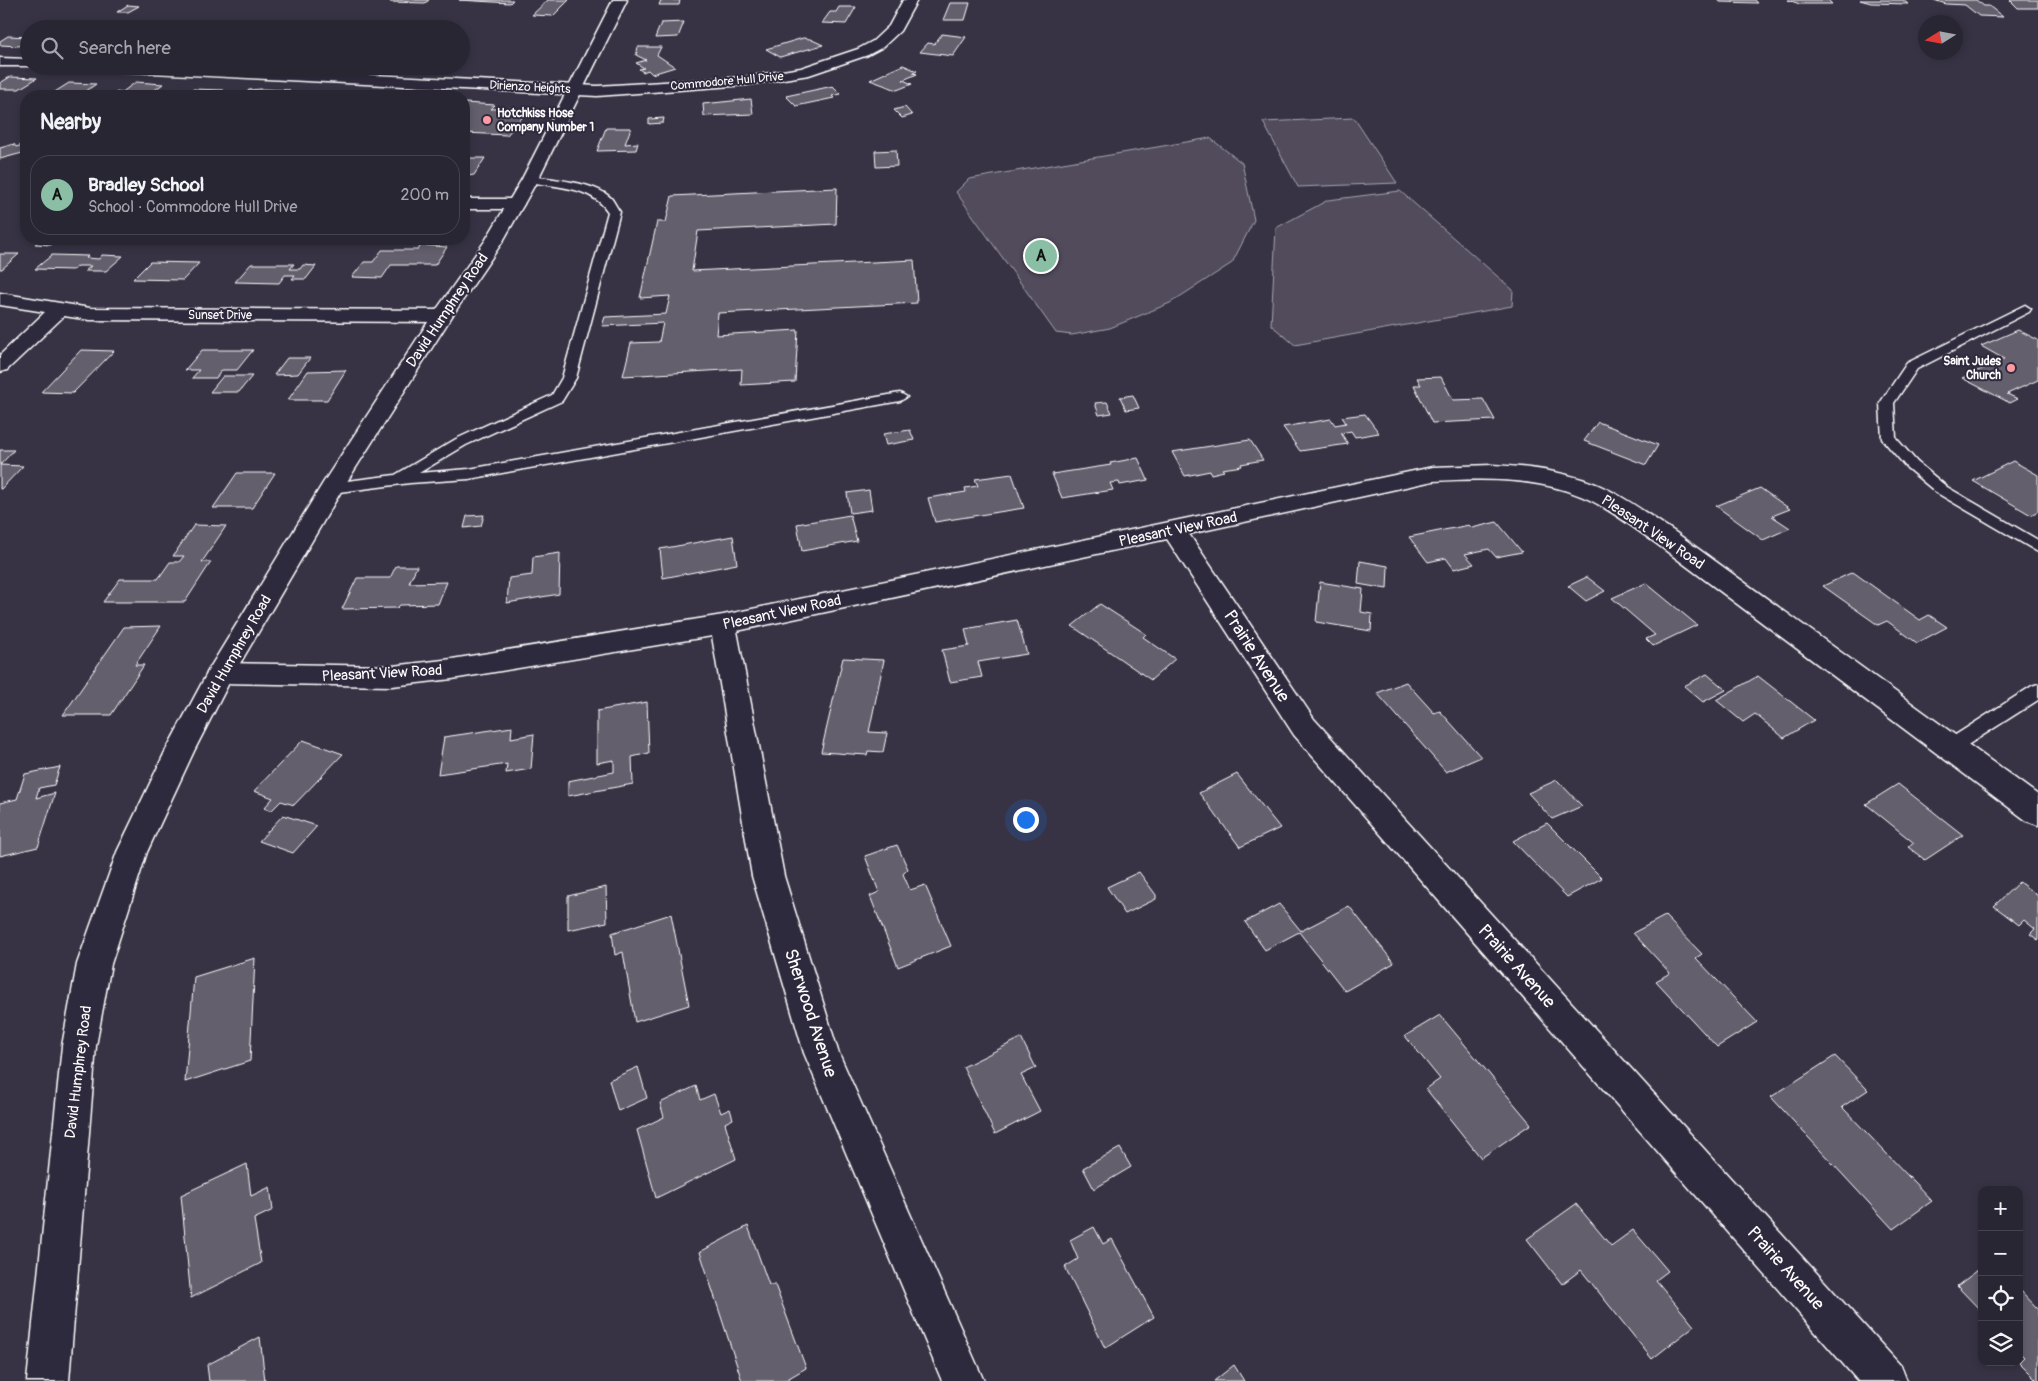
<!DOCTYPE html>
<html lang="en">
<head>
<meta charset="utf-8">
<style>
	:root { --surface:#292634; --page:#312e3c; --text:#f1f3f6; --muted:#a5a5ac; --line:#45434f; --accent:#8abfa5 }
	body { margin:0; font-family:Pangolin,sans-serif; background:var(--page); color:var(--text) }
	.controls { position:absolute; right:15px; bottom:15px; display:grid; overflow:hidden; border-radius:10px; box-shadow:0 2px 8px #0003 }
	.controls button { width:45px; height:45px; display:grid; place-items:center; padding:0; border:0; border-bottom:1px solid var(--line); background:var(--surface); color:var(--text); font:25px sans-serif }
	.compass { position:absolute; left:1918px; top:15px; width:45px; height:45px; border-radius:50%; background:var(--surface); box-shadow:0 2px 8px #0003; rotate:259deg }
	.you { position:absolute; left:1025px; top:819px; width:18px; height:18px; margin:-12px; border:4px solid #fff; border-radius:50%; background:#1a73e8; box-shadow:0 0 0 8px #1a73e833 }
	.badge { display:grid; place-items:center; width:32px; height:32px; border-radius:50%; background:var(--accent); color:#111; font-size:16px; font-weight:700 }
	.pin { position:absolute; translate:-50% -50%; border:2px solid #fff; box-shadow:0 1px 5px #0006 }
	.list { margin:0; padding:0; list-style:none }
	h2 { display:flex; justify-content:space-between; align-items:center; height:65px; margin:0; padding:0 20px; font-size:21px }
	h2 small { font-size:16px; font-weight:400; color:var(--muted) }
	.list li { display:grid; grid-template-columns:32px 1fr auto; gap:15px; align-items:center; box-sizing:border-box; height:80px; margin:0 10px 10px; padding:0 10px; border:1px solid var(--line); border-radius:20px }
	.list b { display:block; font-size:19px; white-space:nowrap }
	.list p { margin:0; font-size:16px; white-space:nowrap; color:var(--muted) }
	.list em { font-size:16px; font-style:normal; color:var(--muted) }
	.icon { flex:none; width:28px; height:28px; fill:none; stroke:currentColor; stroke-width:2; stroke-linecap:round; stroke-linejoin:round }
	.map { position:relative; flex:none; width:2038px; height:1381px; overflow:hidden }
	.search { position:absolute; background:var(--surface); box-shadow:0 2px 8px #0003; left:20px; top:20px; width:450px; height:55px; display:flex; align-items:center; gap:12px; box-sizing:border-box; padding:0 18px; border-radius:28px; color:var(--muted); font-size:19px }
	.panel { position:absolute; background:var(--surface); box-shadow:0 2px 8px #0003; left:20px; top:90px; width:450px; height:155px; border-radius:20px }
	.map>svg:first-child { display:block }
	.green { fill:#514c5c; stroke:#a8a6ae }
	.building { fill:#635f6d; stroke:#fff }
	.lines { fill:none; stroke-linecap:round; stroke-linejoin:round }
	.service-casing { stroke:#fff; stroke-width:3 }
	.minor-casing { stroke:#fff; stroke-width:3 }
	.tertiary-casing { stroke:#fff; stroke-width:3 }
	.service { fill:#2f2a3d; fill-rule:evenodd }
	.minor { fill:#2f2a3d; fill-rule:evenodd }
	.tertiary { fill:#2f2a3d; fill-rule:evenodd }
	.poi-dot { fill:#ff9aa2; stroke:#2f2a3d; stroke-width:2 }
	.labels { text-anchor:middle; stroke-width:4; stroke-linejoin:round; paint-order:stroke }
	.far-street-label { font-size:12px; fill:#fff; stroke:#2f2a3d }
	.far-poi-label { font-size:12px; font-weight:bold; fill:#fff; stroke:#2f2a3d; text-anchor:start }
	.street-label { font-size:15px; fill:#fff; stroke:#2f2a3d }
	.near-street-label { font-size:18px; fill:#fff; stroke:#2f2a3d }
</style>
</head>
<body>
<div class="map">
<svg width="2038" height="1381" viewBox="0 0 2038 1381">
	<rect width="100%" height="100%" fill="#373345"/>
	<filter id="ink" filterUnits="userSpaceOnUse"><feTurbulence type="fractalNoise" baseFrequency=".02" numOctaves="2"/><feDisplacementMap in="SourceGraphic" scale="10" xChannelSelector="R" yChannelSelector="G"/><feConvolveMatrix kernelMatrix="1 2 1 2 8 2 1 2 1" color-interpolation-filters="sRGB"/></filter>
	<g filter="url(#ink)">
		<!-- green -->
		<g class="green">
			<path d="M1354 118 1397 183 1298 187 1263 122Z"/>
			<path d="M1210 138 1242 163 1254 220 1232 263 1170 303 1110 328 1072 335 1056 333 956 192 969 179Z"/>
			<path d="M1400 191 1513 290 1512 306 1295 345 1271 325 1276 228 1328 200Z"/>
		</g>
		<!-- building -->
		<g class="building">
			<path d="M392 0H429L425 3 390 2Z"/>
			<path d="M459 0H513L510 3Z"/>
			<path d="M548 0H569L553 16 532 15Z"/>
			<path d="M661 0H680L679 5H659Z"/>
			<path d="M1719 0H1755L1758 3 1720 2Z"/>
			<path d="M1788 0H1828L1832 4H1800Z"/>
			<path d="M1860 0H1903L1908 4 1871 3Z"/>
			<path d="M1934 0H1976L1984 6H1989L2003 17 1979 16 1965 5 1946 4Z"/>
			<path d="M2010 0H2038V8H2018Z"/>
			<path d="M950 3H970L965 20H943Z"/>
			<path d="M128 5 139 6 128 12H117Z"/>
			<path d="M839 7H856L846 24 822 23 830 12H836Z"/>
			<path d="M684 22 678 37 655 38 661 23Z"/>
			<path d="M942 34 966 37 953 56 920 52 928 43 934 44Z"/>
			<path d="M8 36 29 37V40L19 46 0 45V41Z"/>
			<path d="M803 38 810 39 823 45 780 57 766 49Z"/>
			<path d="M638 47H661L657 55 675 67 652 74 648 70 643 72 639 69 644 68 636 63 646 60 636 55Z"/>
			<path d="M903 65 917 71 913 73 917 74 903 80 912 84 897 90 870 80Z"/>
			<path d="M10 77 37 78 19 89H0V83Z"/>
			<path d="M136 82 163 84 149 94 133 93 129 96H111L117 92 121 93Z"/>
			<path d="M69 83 96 84 82 94H91L88 96H51L54 95H50Z"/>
			<path d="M833 86 841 94 832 96 834 98 796 106 786 96Z"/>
			<path d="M192 89 223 90 215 96H183Z"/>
			<path d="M261 89 290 90 282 96H242L249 90Z"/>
			<path d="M751 99 753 114 704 116 703 104Z"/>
			<path d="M465 103 495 105 491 109 513 108 525 110 523 113H526L507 135 465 133 467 130H464Z"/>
			<path d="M905 107 912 115 902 118 894 110Z"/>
			<path d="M664 118 663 123 649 124V119Z"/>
			<path d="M606 128H631L625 144 638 143 636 150 597 151Z"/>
			<path d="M14 144 16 147 26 144V152L0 159V148Z"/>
			<path d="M896 150 897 166 876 167 875 151Z"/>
			<path d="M464 158H485L474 175 468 176 465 181Z"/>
			<path d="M837 188 836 224 698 231 692 271 914 260 917 303 718 313 716 335 798 330 795 382 741 385 742 369 623 376 631 343 659 342 663 323 602 326 605 317 666 314 670 296 640 298 657 222H666L672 196Z"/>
			<path d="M41 239H58L51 245 35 244Z"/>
			<path d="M421 245 447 247 435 265H391L382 278 352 277 364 262H373L382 250H418Z"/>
			<path d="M0 254H19L2 269H0Z"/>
			<path d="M52 255 88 256 86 258 99 259 102 255 123 256 106 271H85L91 266H78L73 270 35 269Z"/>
			<path d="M150 262 199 263 183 280 133 279Z"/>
			<path d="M251 264H294L290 269H300L303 265 316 266 306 279H292L295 275H285L279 283 235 282Z"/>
			<path d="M2018 330 2038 340V380L2007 394 2018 399 2010 403 1962 378 2004 359 1981 346Z"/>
			<path d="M81 350 114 351 73 393 41 392Z"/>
			<path d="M202 350H253L237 370H222L216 378H192L199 370H185Z"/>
			<path d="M287 358H310L298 374 274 375Z"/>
			<path d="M346 370 327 400H288L308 371Z"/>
			<path d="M223 376H252L239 392H210Z"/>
			<path d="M1441 377 1453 400 1483 399 1495 420 1432 423 1414 385H1421L1417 378Z"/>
			<path d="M1133 395 1139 408 1126 410 1120 397Z"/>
			<path d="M1107 402 1112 413 1099 415 1095 403Z"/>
			<path d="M1365 414 1379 433 1355 437 1351 431 1341 433 1348 444 1300 451 1283 427 1331 419 1335 425 1346 423 1342 417Z"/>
			<path d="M1598 422 1658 445 1646 465 1584 441Z"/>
			<path d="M910 430 914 440 886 445 883 434Z"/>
			<path d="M1250 440 1263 460 1241 464 1242 466 1222 469 1224 471 1211 474 1210 471 1185 476 1172 452Z"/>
			<path d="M0 450H14L0 465Z"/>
			<path d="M1138 458 1148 480 1120 485 1119 482 1110 483 1113 490 1062 498 1052 474 1111 465 1110 463Z"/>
			<path d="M2013 461 2038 475V511L2031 515 1973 481Z"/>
			<path d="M0 465 23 466 1 489H0Z"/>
			<path d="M237 473H275L252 508H213Z"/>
			<path d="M1012 474 1024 508 935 522 928 498 966 492 965 488 978 486 975 479Z"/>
			<path d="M1760 488 1790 509 1772 516 1790 528 1763 540 1716 506Z"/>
			<path d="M869 490 872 510 850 513 847 493Z"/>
			<path d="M484 515 481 526 464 528 467 516Z"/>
			<path d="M850 515 857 541 802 551 797 524Z"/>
			<path d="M1497 522 1522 552 1496 557 1489 549 1465 554 1474 564 1454 569 1446 558 1428 562 1409 537 1469 525 1472 528Z"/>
			<path d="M194 525 226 526 202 562H211L185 602H103L120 579H158L170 562H179L184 556H173Z"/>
			<path d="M733 536 737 564 663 578 660 549Z"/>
			<path d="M560 553 559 594 507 603 509 578 532 575 533 557Z"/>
			<path d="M1360 561 1388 566 1387 589 1358 584Z"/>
			<path d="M396 566H417L409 583 447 582 438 604 400 605 397 608 342 609 357 578H390Z"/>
			<path d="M1853 572 1920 620 1929 615 1947 627 1917 643 1887 621 1878 625 1823 586Z"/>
			<path d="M1587 577 1605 591 1586 601 1568 586Z"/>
			<path d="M1320 582 1363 589 1361 612 1372 614 1371 631 1316 622Z"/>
			<path d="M1646 583 1697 625 1653 646 1646 639 1655 635 1612 598Z"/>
			<path d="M1100 604 1146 634 1143 637 1175 659 1151 680 1072 626Z"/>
			<path d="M1017 620 1027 654 978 662 982 677 950 682 942 650 969 646 965 629Z"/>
			<path d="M161 626 135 665H144L111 715H63L124 627Z"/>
			<path d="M843 658 884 660 869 732 887 733 883 752 868 751 867 755 821 752Z"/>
			<path d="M1707 674 1726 690 1703 702 1684 686Z"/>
			<path d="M1758 676 1814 720 1784 738 1755 714 1743 722 1716 700Z"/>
			<path d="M1406 682 1434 713 1440 711 1481 757 1446 772 1377 693Z"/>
			<path d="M647 702 649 753 632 757 633 784 568 796V781L614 772V760L597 763V711Z"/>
			<path d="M512 727 511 738 534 734 531 769 506 773 507 764 438 774 444 737Z"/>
			<path d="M303 740 343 754 294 805 281 801 271 811 264 808 273 798 254 791Z"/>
			<path d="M60 767 54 785 39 788 36 798 55 793 38 847 0 856V803L17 799 25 774Z"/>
			<path d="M1237 774 1280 828 1240 847 1199 793Z"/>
			<path d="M1557 780 1582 806 1552 819 1528 793Z"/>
			<path d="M1898 784 1963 835 1925 860 1908 847 1914 843 1866 804Z"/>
			<path d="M283 815 317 826 293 853 259 841Z"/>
			<path d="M1547 823 1602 878 1567 897 1513 841Z"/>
			<path d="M897 845 908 869 903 874 910 890 925 885 951 946 898 967 870 896 879 892 865 856Z"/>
			<path d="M1139 872 1156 895V899L1125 914 1107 887Z"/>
			<path d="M2019 882 2038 896V940L2030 934 2035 929 2024 920 2019 925 1994 906Z"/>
			<path d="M606 887 607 922 568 930V896Z"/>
			<path d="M1279 904 1301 931 1349 906 1394 963 1345 991 1299 932 1265 950 1245 922Z"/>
			<path d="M671 914 689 1005 635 1022 623 952 615 955 612 933Z"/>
			<path d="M1665 916 1702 954 1696 958 1757 1022 1717 1047 1656 981 1670 973 1633 933Z"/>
			<path d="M255 958 250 1061 185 1082 194 977Z"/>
			<path d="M1440 1015 1531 1124 1481 1158 1426 1089 1440 1079 1405 1036Z"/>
			<path d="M1021 1038 1036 1068 1021 1075 1040 1111 995 1134 963 1067Z"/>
			<path d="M1835 1056 1868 1090 1842 1107 1932 1201 1893 1229 1771 1097Z"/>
			<path d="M638 1067 647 1098 618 1111 609 1080Z"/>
			<path d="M696 1086 700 1100 714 1094 721 1113 730 1109 733 1119 725 1123 736 1159 656 1198 637 1130 664 1117 660 1103Z"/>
			<path d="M1120 1148 1131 1167 1094 1189 1083 1168Z"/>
			<path d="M247 1164 251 1196 270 1187 273 1210 254 1219 261 1263 191 1298 181 1195Z"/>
			<path d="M1576 1204 1611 1246 1633 1230 1668 1271 1656 1280 1694 1326 1652 1359 1581 1270 1562 1284 1527 1239Z"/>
			<path d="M748 1226 769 1285H775L806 1368 784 1381H742L700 1252Z"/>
			<path d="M1094 1227 1103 1244 1112 1239 1154 1317 1105 1348 1065 1267 1078 1259 1070 1240Z"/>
			<path d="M1982 1267V1312L1957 1286Z"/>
			<path d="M2019 1289 2038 1309V1381L2019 1362 2024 1357 2019 1352Z"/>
			<path d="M260 1337 265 1381H209L207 1365Z"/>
			<path d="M1234 1365 1244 1381H1214Z"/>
		</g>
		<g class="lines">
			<!-- service casing -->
			<g class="service-casing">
				<g id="service">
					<path d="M530 176C552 179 595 182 611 198 614 202 617 208 620 212L576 378 562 401 466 445 419 473 469 469 900 393 907 397 900 401 469 479 410 483 331 493 326 491 324 488 326 485 331 483 395 475 456 439 552 395 562 378 608 212C591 185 554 188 526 181L525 179Z"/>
					<path d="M2025 305 2031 309 2029 312 1917 369 1894 403 1896 438 1917 462 1947 487 2038 540V552L1937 493 1907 468 1882 439 1880 403 1907 363Z"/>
					<path d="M2038 684V700L1955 753 1949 755 1943 753 1940 748 1943 743 2032 686Z"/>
				</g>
			</g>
			<!-- minor casing -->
			<g class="minor-casing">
				<g id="minor">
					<path d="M903 0H917L900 31 883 47 868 55 809 75 746 85 597 96 94 70 87 66H188L597 86 746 77 801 68 858 49 873 41 889 26Z"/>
					<path d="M0 58 29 59V66H34H0Z"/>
					<path d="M464 199H515L521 200 524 204 521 208 515 209H464Z"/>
					<path d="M0 293 90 308 442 310 449 312 452 316 449 320 442 322 90 320 64 316 7 370 0 372V355L45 312 0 305Z"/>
					<path d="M1492 465C1531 467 1573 472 1609 490 1632 502 1653 518 1675 532L2038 795V825L2027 821 1657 544C1635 529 1614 512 1590 500 1542 477 1485 478 1433 481L1189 534 1314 719 1901 1366 1907 1381H1858L1294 735 1167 539 737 631 784 876 838 1051 984 1381H942L804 1053 752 876 712 636 452 679 392 686 221 683 211 680 207 673 211 666 221 663 392 666 452 659 723 615 1433 467Z"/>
				</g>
			</g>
			<!-- tertiary casing -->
			<g class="tertiary-casing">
				<path id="tertiary" d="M613 0H627L538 179 503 241 452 316 343 488 232 677 194 751 147 852 111 964 96 1046 69 1381H27L62 1046 77 964 117 852 166 750 211 666 323 483 432 316 485 241 522 179Z"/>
			</g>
			<!-- service -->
			<use href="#service" class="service"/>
			<!-- minor -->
			<use href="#minor" class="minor"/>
			<!-- tertiary -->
			<use href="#tertiary" class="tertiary"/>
		</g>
	</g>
	<!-- markers -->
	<g class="poi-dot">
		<circle cx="487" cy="120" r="5"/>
		<circle cx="2011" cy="368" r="5"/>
	</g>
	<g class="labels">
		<!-- far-street labels -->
		<g class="far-street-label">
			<text transform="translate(727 81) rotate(-5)" y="4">Commodore Hull Drive</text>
			<text transform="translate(530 87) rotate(3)" y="4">Dirienzo Heights</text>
			<text x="220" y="319">Sunset Drive</text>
		</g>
		<!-- far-poi labels -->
		<g class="far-poi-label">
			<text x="497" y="117">Hotchkiss Hose<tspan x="497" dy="14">Company Number 1</tspan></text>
			<text x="2001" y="365" text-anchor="end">Saint Judes<tspan x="2001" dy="14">Church</tspan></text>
		</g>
		<!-- street labels -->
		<g class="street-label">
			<text transform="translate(447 310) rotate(-56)" y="5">David Humphrey Road</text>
			<text transform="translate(1178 529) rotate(-12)" y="5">Pleasant View Road</text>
			<text transform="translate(1653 532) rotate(34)" y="5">Pleasant View Road</text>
			<text transform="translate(782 612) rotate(-12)" y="5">Pleasant View Road</text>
			<text transform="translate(234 654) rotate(-60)" y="5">David Humphrey Road</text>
			<text transform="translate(382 673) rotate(-3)" y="5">Pleasant View Road</text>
			<text transform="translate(78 1072) rotate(-83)" y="5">David Humphrey Road</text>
		</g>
		<!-- near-street labels -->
		<g class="near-street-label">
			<text transform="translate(1257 656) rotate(57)" y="6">Prairie Avenue</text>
			<text transform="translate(1517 966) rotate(48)" y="6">Prairie Avenue</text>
			<text transform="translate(811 1013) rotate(72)" y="6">Sherwood Avenue</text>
			<text transform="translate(1786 1268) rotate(48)" y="6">Prairie Avenue</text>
		</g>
	</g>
</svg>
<div class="controls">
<button>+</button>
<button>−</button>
<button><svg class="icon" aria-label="locate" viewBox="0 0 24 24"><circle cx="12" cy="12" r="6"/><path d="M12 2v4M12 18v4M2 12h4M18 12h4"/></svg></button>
<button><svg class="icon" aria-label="layers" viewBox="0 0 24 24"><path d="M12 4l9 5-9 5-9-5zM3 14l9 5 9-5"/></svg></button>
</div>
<svg class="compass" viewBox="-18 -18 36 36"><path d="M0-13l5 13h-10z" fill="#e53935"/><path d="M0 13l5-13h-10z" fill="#a5a5ac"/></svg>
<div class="you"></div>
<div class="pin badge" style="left:1041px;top:256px">A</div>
<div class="search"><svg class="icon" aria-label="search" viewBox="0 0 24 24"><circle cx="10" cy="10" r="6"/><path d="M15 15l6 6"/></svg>Search here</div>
<section class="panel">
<h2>Nearby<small></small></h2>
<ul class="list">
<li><span class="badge">A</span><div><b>Bradley School</b><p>School · Commodore Hull Drive</p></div><em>200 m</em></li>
</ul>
</section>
</div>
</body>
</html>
